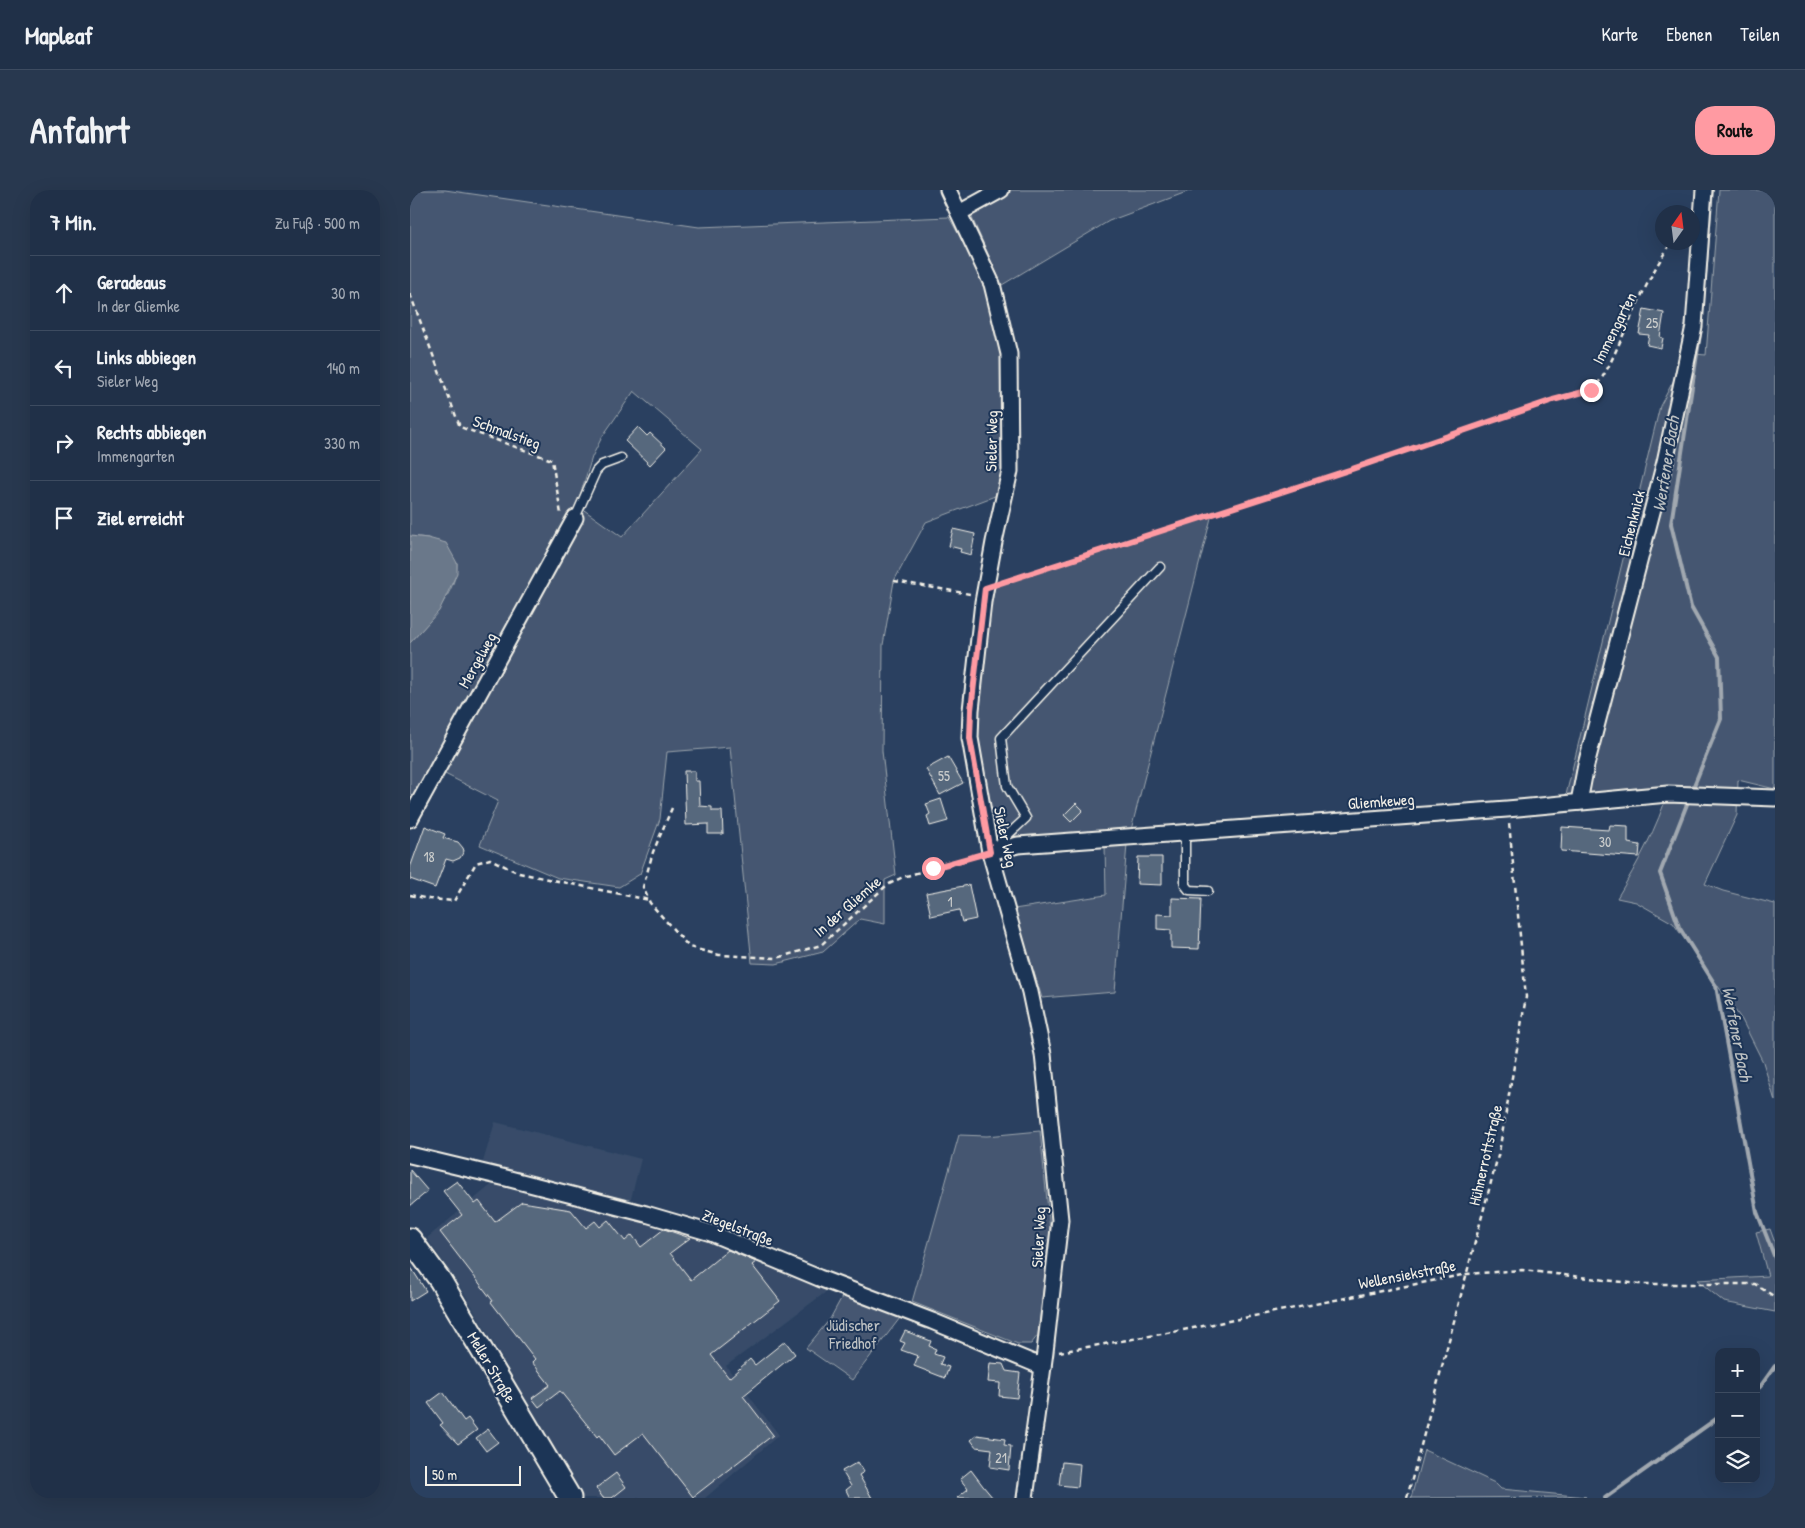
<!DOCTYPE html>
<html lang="de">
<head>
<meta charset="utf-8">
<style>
	:root { --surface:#203048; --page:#28384f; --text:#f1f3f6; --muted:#a2a9b4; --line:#3d4b60; --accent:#ff9aa2 }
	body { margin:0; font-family:"Patrick Hand",sans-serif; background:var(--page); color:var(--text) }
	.controls { position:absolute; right:15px; bottom:15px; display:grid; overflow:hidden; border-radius:10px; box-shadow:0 5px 20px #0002 }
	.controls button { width:45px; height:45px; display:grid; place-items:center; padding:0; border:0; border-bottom:1px solid var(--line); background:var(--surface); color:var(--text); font:25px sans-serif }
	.compass { position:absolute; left:1245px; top:15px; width:45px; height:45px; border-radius:50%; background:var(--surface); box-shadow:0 5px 20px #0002; rotate:14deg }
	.scale { position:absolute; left:15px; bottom:12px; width:96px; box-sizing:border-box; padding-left:5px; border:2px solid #f4f1e8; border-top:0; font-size:14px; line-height:18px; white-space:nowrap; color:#f4f1e8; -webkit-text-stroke:4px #1d3557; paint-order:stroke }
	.stop { position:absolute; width:15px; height:15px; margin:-11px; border:4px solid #ff9aa2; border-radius:50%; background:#fff }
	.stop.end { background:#ff9aa2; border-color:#fff; box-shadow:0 1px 5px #0008 }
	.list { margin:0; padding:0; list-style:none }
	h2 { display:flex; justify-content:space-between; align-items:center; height:65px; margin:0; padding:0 20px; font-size:21px }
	h2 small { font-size:16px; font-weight:400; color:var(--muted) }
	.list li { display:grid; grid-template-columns:32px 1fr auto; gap:15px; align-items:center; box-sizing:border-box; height:75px; padding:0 20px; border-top:1px solid var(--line) }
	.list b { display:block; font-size:19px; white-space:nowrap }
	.list p { margin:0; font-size:16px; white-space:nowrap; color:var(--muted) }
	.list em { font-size:16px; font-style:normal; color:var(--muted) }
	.icon { flex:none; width:28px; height:28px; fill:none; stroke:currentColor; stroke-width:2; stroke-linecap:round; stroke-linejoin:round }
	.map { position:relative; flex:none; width:1365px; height:1308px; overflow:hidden; border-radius:20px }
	header { display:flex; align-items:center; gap:30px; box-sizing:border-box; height:70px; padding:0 25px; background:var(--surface); border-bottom:1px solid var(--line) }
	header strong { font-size:24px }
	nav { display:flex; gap:28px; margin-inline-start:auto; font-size:18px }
	.intro { display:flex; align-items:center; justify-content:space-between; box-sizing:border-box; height:120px; padding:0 30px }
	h1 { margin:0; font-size:35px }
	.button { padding:12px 22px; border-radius:20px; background:var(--accent); color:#111; font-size:18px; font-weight:700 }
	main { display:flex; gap:30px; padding:0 30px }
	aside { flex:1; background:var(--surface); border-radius:20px; box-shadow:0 5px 20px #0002 }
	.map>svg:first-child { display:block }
	.built { fill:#374c69 }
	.green { fill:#445771; stroke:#9ca4ac; fill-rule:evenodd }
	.water { fill:#6a788a; stroke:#a1a8b0 }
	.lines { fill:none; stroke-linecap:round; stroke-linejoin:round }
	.stream { stroke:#a1a8b0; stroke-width:4 }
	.building { fill:#56677d; stroke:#f4f1e8 }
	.lane-casing { stroke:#f4f1e8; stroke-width:11 }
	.street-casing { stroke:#f4f1e8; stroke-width:19 }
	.secondary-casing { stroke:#f4f1e8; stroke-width:25 }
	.path { stroke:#f4f1e8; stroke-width:2.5; stroke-dasharray:5 4; stroke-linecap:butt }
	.lane { stroke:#1d3557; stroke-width:8 }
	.street { stroke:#1d3557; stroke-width:15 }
	.secondary { stroke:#1d3557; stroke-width:21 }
	.route { stroke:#ff9aa2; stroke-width:6 }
	.labels { text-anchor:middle; stroke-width:4; stroke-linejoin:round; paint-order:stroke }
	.number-label { font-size:14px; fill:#cccecd }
	.street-label { font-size:16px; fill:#f4f1e8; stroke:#1d3557 }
	.park-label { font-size:16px; fill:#bfc3c4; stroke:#1d3557 }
	.water-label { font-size:18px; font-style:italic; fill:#bdc1c2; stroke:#1d3557 }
</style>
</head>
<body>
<header>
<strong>Mapleaf</strong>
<nav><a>Karte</a><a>Ebenen</a><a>Teilen</a></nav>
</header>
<div class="intro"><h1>Anfahrt</h1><a class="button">Route</a></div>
<main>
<aside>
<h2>7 Min.<small>Zu Fuß · 500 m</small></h2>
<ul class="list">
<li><svg class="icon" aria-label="ahead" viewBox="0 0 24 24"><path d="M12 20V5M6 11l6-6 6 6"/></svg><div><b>Geradeaus</b><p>In der Gliemke</p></div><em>30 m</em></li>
<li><svg class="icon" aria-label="left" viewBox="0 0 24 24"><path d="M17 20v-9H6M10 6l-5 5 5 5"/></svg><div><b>Links abbiegen</b><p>Sieler Weg</p></div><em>140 m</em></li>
<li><svg class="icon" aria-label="right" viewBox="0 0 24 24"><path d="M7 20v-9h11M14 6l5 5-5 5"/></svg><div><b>Rechts abbiegen</b><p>Immengarten</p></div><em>330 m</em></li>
<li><svg class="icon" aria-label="arrive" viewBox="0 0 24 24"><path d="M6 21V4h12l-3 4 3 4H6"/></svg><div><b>Ziel erreicht</b></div></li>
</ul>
</aside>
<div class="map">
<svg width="1365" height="1308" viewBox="0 0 1365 1308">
	<rect width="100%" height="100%" fill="#2a4060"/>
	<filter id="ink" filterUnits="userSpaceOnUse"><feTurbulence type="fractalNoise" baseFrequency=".02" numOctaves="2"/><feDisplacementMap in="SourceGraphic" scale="10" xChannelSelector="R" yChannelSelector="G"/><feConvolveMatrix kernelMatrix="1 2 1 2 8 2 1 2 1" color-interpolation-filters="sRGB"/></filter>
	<g filter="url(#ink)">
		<!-- built -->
		<path class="built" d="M85 932 231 969 221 1009 214 1022 297 1044 420 1099 316 1176 369 1245 295 1308H173L56 1106 17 1048 86 991 72 975Z"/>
		<!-- green -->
		<g class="green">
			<path d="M0 0H35L289 37 539 27 577 96 593 165 592 281 585 306 516 332 484 391 473 455 472 561 486 685 475 690V734L450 729 413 762 366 774 342 773 320 557 257 562 250 629 230 684 209 697 148 688 70 655 88 611 33 583 0 623V453C18 433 48 401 47 373L18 348 0 346ZM224 201 292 259 212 347 167 315 182 267 192 247Z"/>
			<path d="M601 0H782L699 31 592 95 562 28 565 18Z"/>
			<path d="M1309 0H1365V599L1328 590 1327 625 1295 694 1313 701 1365 714V911L1353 872 1332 830 1263 733 1226 712 1207 708C1228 673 1247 638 1259 599L1156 605 1250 216 1267 184 1273 163 1296 165Z"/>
			<path d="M802 324 721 640 608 650 582 635 567 547 570 511 583 395Z"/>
			<path d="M717 654 705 802 632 808 604 719 696 705 695 655Z"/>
			<path d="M630 941 640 1040 628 1145 621 1154H608L502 1112 549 945 577 946Z"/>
			<path d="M1360 1039 1365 1053V1122L1314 1112 1287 1090 1358 1086 1346 1042Z"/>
			<path d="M433 1105 490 1128 442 1190 396 1158 420 1129Z"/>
			<path d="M1014 1260 1085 1293 1091 1299 1176 1307 1001 1308Z"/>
		</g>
		<!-- water -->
		<path class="water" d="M0 346 18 348 36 353 47 373V383L29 421 0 453Z"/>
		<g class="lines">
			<!-- stream -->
			<g class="stream">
				<path d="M1293 109 1302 0"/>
				<path d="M1283 598 1311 529 1309 467 1281 417 1261 334 1291 138"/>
				<path d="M1279 609 1250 683 1269 737 1306 796 1347 1022 1365 1068"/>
				<path d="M1346 1200 1350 1197 1365 1176"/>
				<path d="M1195 1308 1309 1227"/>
			</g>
		</g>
		<!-- building -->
		<g class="building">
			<path d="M1234 119 1254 123 1250 147 1253 148 1251 158 1237 155 1239 145 1229 144Z"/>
			<path d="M228 237 237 246 240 243 256 258 240 275 215 251Z"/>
			<path d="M543 339 565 344 561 365 550 362 551 359 539 356Z"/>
			<path d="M538 567 553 593 530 605 516 579Z"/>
			<path d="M274 581H285V591H289L290 616 302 617V621H312L313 644H298V634L276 635Z"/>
			<path d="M531 609 538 631 520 636 517 626 520 624 516 614Z"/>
			<path d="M666 613 673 620 661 632 654 625Z"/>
			<path d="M1200 635 1218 636V653L1230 655 1229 667 1151 661 1152 637 1199 640Z"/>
			<path d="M15 636 35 644 33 648 48 652 53 658 54 661 50 668 43 671 36 669 25 698 0 689V678Z"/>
			<path d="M728 667H752V695L727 694Z"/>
			<path d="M559 695 566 729 552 732 549 720 521 726 516 703Z"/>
			<path d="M762 708 791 709 789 759 761 758V740L747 739V724L762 725Z"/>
			<path d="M0 980 18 1001 0 1016Z"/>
			<path d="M47 991 65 1014 69 1011 85 1032 112 1012 161 1020 176 1038 185 1031 190 1037 198 1030 215 1051 222 1045 231 1057 254 1039 280 1048 260 1063 281 1090 318 1060 346 1072 342 1075 370 1111 301 1165 319 1188 340 1169 345 1175 375 1151 385 1164 333 1206 363 1245 283 1307 233 1243 204 1265 189 1245 187 1247 150 1201 129 1217 122 1208 140 1195 122 1172 125 1169 81 1112 83 1111 30 1042 52 1025 33 1001Z"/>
			<path d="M0 1076 16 1101 0 1111Z"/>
			<path d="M495 1141 521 1151 519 1156 526 1159 524 1164 533 1167 530 1174 539 1177 535 1188 504 1176 508 1166 491 1160 495 1153 490 1151Z"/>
			<path d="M580 1173 593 1174 596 1181 610 1183 607 1208 589 1206 590 1193 578 1192Z"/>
			<path d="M33 1202 54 1231 58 1228 67 1240 48 1254 30 1235 33 1233 18 1213Z"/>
			<path d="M78 1239 88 1252 76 1261 66 1248Z"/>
			<path d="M567 1245 595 1249 594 1255 601 1256 599 1280 580 1277 582 1259 566 1257 561 1250Z"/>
			<path d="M448 1272 454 1282 449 1285 462 1308H440L436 1300 441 1296 432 1281Z"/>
			<path d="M652 1272 670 1274 668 1297 649 1295Z"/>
			<path d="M561 1280 573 1296 583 1308H547L558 1299 550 1289Z"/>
			<path d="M206 1283 216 1297 202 1308H193L186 1298Z"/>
		</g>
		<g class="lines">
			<!-- lane casing -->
			<g class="lane-casing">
				<g id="lane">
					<path d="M165 328 186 281 192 275 211 268"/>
					<path d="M775 643V695L779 700 798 701"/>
					<path d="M585 657 616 628 597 596 591 548 750 377"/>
				</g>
			</g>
			<!-- street casing -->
			<g class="street-casing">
				<g id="street">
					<path d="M538 0 582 94 599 164 600 281 584 352 573 412 561 520 560 548 580 662 620 802 633 864 650 1030 635 1162 615 1308"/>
					<path d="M549 23 591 0"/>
					<path d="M1169 612 1176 575 1255 272 1284 136 1294 0"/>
					<path d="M0 629 165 328"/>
					<path d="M580 662 608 655 1097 619 1258 604 1365 608"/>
					<path d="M0 965 96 988 236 1024 301 1043 409 1088 522 1131 633 1177"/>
				</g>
			</g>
			<!-- secondary casing -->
			<g class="secondary-casing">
				<path id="secondary" d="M0 1049 30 1090 160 1308"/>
			</g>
			<!-- path -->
			<g class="path">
				<path d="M0 104 50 237 142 270 151 324"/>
				<path d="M484 391 560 404"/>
				<path d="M590 393 942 279 1143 210 1181 200C1194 190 1202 169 1209 154 1225 120 1240 83 1262 52"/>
				<path d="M262 618 243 662 233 697 240 713 279 757 309 765 367 768 411 755 477 695 493 687 568 665"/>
				<path d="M0 705 19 709 44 711 66 673 80 669 109 683 239 710"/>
				<path d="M649 1162 768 1141 1057 1084 1112 1080 1229 1094H1345L1365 1107"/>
				<path d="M997 1308 1089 962 1116 807 1099 633"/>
			</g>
			<!-- lane -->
			<use href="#lane" class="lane"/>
			<!-- street -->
			<use href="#street" class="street"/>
			<!-- secondary -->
			<use href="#secondary" class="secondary"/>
		</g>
	</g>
	<g class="lines" filter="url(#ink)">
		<!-- route -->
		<path class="route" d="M523 678 580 662 560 548 561 520 575 398 942 279 1143 210 1181 200"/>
	</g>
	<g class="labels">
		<!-- number labels -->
		<g class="number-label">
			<text x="1242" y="138">25</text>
			<text x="534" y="591">55</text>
			<text x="1195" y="657">30</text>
			<text x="19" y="672">18</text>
			<text x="540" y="717">1</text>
			<text x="591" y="1273">21</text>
		</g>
		<!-- street labels -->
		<g class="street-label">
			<text transform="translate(1204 138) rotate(-63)" y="6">Immengarten</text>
			<text transform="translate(97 242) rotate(20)" y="6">Schmalstieg</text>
			<text transform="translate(581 251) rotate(-89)" y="6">Sieler Weg</text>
			<text transform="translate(1221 333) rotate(-76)" y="6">Eichenknick</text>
			<text transform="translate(67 470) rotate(-61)" y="6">Mergelweg</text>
			<text transform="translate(971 611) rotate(-4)" y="6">Gliemkeweg</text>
			<text transform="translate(596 647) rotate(78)" y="6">Sieler Weg</text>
			<text transform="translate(437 716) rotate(-41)" y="6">In der Gliemke</text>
			<text transform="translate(1075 965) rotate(-77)" y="6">Hühnerrottstraße</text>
			<text transform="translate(328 1037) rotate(21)" y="6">Ziegelstraße</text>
			<text transform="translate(628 1047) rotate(-87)" y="6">Sieler Weg</text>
			<text transform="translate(997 1084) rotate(-11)" y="6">Wellensiekstraße</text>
			<text transform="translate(82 1177) rotate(59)" y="6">Meller Straße</text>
		</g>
		<!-- park labels -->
		<g class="park-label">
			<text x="443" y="1141">Jüdischer<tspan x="443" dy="18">Friedhof</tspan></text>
		</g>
		<!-- water labels -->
		<g class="water-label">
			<text transform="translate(1256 274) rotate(-81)" y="6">Werfener Bach</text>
			<text transform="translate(1327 844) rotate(79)" y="6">Werfener Bach</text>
		</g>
	</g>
</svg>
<div class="controls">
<button>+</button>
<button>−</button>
<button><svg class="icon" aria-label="layers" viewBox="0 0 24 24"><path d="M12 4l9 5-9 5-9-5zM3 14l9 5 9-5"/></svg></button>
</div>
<svg class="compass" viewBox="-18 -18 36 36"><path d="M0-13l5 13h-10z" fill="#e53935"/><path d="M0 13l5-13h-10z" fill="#a2a9b4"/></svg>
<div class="scale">50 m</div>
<div class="stop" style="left:523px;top:678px"></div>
<div class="stop end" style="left:1181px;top:200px"></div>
</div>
</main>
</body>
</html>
